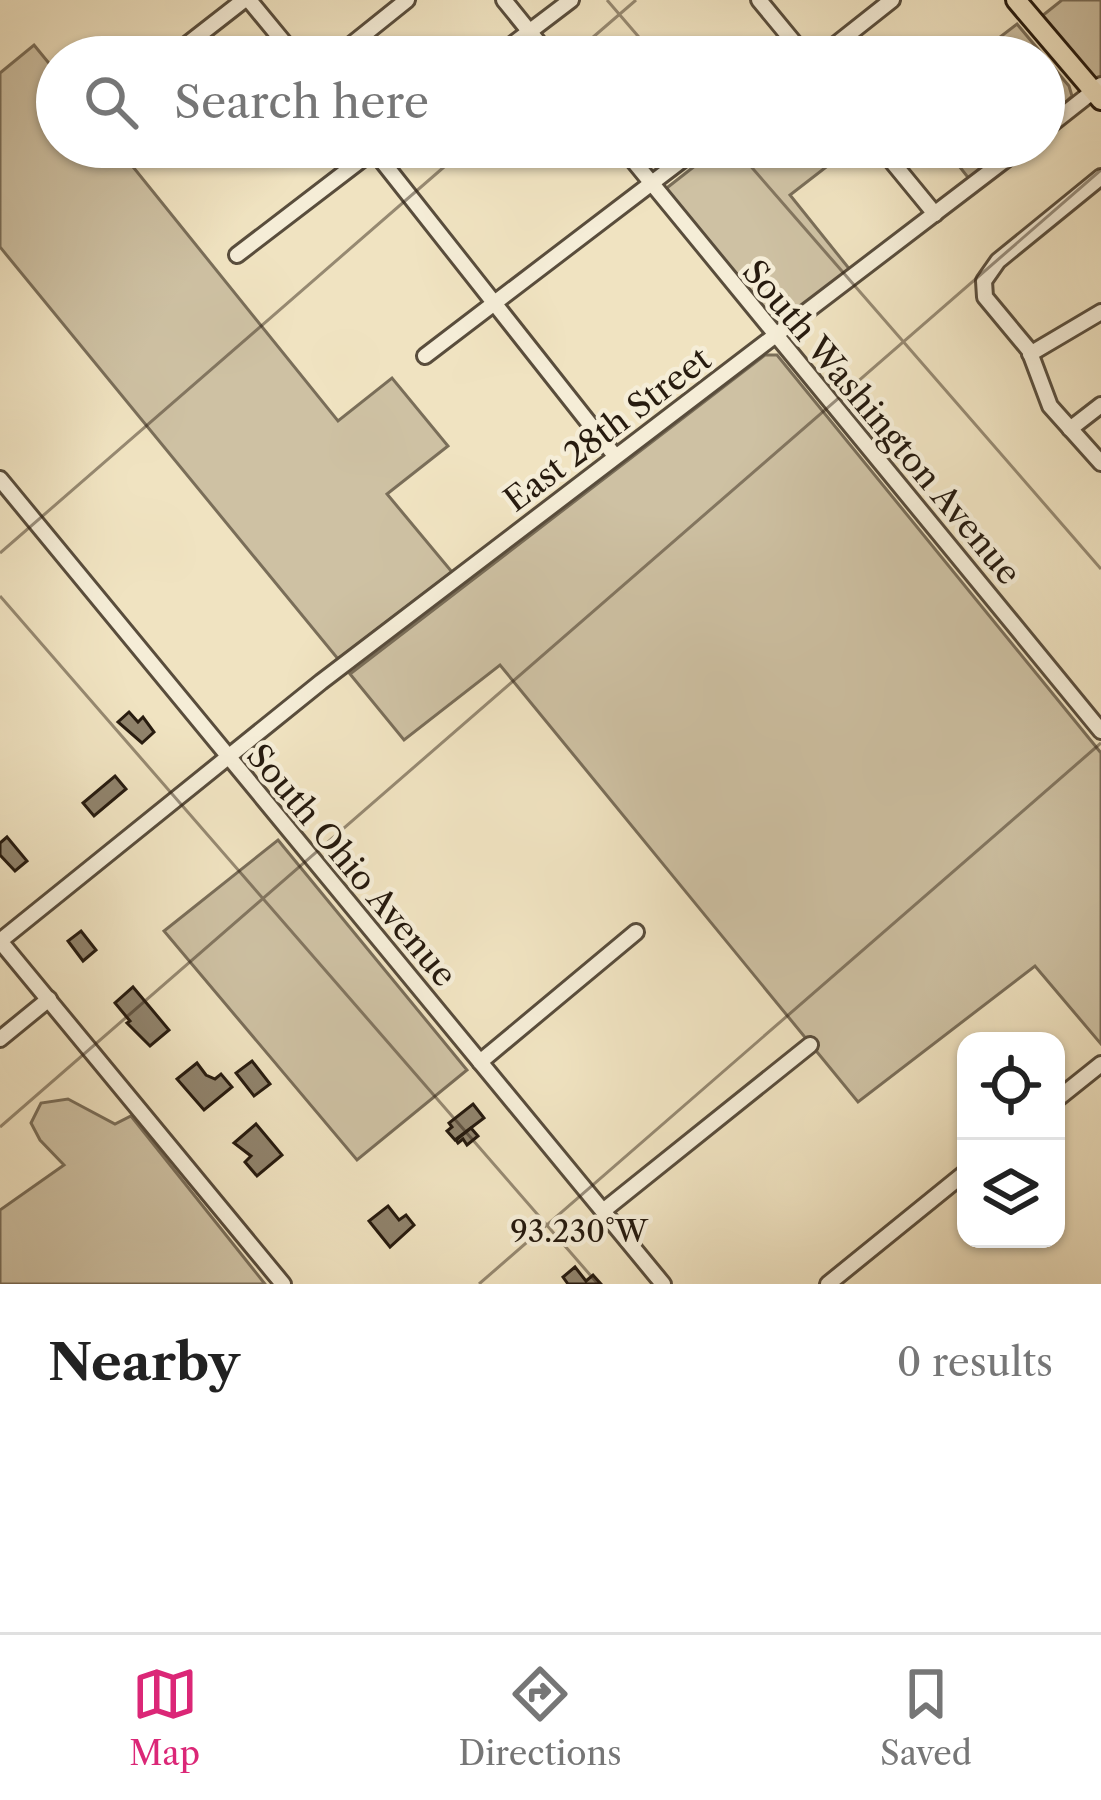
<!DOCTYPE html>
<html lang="en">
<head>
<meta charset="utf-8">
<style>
	:root { --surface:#fff; --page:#f6f6f6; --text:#222; --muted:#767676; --line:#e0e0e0; --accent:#db2777 }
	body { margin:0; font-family:"Libre Caslon Text",serif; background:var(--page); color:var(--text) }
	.controls { position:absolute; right:36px; bottom:36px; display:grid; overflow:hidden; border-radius:24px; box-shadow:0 3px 9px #0004 }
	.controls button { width:108px; height:108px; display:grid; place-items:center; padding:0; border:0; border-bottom:3px solid var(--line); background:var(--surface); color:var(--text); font:60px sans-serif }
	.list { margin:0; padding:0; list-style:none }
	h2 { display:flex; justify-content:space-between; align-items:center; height:156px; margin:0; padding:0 48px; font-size:51px }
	h2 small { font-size:39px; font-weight:400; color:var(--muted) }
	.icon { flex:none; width:66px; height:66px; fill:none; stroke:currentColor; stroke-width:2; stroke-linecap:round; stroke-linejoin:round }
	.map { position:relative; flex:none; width:1101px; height:1284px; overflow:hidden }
	.search { position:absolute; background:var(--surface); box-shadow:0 3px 9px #0004; left:36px; right:36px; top:36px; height:132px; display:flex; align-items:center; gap:30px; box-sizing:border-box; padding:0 42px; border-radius:66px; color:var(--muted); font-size:45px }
	.sheet { height:348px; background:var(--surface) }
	nav { display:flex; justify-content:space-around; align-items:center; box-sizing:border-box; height:168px; border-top:3px solid var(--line); background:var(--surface); font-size:33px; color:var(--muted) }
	nav a { display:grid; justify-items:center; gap:6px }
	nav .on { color:var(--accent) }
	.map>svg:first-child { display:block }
	.green { fill:#cec1a3; stroke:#7a6e59; stroke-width:3 }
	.building { fill:#90836c; stroke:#271b0f; stroke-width:3 }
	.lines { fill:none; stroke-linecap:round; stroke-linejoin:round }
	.minor-casing { stroke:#594d3c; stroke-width:20 }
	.major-casing { stroke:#271b0f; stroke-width:24 }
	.minor { stroke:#f5edd7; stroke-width:14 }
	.major { stroke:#f0e3c1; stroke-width:18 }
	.ticks { fill:none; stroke:#271b0f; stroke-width:3; stroke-opacity:0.45 }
	.labels { text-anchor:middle; stroke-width:9; stroke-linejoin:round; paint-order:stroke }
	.street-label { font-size:33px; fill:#271b0f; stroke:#f5edd7 }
	.ticks-label { font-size:30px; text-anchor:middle; fill:#271b0f; stroke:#f5edd7; stroke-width:9; stroke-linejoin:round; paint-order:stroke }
</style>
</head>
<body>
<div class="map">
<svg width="1101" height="1284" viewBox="0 0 1101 1284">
	<rect width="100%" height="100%" fill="#f0e3c1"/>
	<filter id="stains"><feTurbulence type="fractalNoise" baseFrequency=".00167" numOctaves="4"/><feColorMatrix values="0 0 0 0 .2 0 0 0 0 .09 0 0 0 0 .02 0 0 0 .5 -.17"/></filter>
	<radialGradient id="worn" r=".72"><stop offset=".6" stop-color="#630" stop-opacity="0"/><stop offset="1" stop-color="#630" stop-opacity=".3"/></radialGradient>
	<!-- green -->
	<g class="green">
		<path d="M1062 0H1101V77L1097 80 1085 78 1037 20Z"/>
		<path d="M1017 24 1069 86 1072 96 1044 122V57H974Z"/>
		<path d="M34 45 57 73V147H117L338 421 392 378 448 446 387 494 452 572 338 659 0 247V73Z"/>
		<path d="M719 147H852L790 195 851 271 779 326 770 322 665 196 668 187Z"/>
		<path d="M944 147H1012L970 180Z"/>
		<path d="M765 355H777L1101 753V1044L1035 966 858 1102 500 665 404 740 350 674Z"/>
		<path d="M278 840 467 1070 357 1160 164 931Z"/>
		<path d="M68 1099 115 1124 131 1116 265 1284H0V1210L64 1165 40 1140 31 1123 41 1103Z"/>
	</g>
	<!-- building -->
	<g class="building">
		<path d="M129 712 138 722 143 717 154 732 142 743 118 722Z"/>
		<path d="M115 776 126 789 94 816 83 803Z"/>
		<path d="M7 837 27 861 15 871 0 855V843Z"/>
		<path d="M81 931 96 950 83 961 68 941Z"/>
		<path d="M133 987 169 1030 150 1046 127 1023 130 1021 115 1003Z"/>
		<path d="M252 1061 270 1084 254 1096 236 1073Z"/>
		<path d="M197 1063 206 1075 215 1079 221 1074 232 1087 204 1110 177 1079Z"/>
		<path d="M473 1104 484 1118 455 1140 447 1131 452 1127 449 1123Z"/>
		<path d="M256 1124 282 1155 257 1176 245 1162 251 1156 234 1143Z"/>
		<path d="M471 1128 478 1136 467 1145 463 1139 458 1143 456 1140Z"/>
		<path d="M388 1206 399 1220 406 1215 414 1225 390 1247 369 1221Z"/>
		<path d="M575 1267 586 1281 593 1275 601 1284H568L563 1277Z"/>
	</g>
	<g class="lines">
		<!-- minor casing -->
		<g class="minor-casing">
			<g id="minor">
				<path d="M249 0 296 57"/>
				<path d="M504 0 550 57"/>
				<path d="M759 0 806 57"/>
				<path d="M171 57 244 0"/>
				<path d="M336 57 407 0"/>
				<path d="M496 57 571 0"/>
				<path d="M820 57 892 0"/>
				<path d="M1044 130 1101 85"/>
				<path d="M371 147 615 456"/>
				<path d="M622 147 1101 731"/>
				<path d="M880 147 935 214"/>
				<path d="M1101 177 998 261 984 281 985 297 1029 350 1050 406 1101 463"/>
				<path d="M237 255 378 147"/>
				<path d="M1030 354 1101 312"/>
				<path d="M425 356 699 147"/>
				<path d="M1070 429 1101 405"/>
				<path d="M0 479 663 1284"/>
				<path d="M0 1039 49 999"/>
				<path d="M480 1062 636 932"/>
				<path d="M1056 1100 1101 1064"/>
				<path d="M603 1211 810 1045"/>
				<path d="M283 1284 0 941 321 682 1022 147"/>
				<path d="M828 1284 966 1172"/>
			</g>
		</g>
		<!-- major casing -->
		<g class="major-casing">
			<path id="major" d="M1016 0 1101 100"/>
		</g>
		<!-- minor -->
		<use href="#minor" class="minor"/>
		<!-- major -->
		<use href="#major" class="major"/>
	</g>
	<!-- ticks -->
	<path class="ticks" d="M607 0 656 57M570 57 636 0M734 147 1101 569M0 553 467 147M0 596 598 1284M0 1127 1101 170M479 1284 1101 743"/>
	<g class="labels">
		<!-- street labels -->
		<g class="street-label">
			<text transform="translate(882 422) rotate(50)" y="12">South Washington Avenue</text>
			<text transform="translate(607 429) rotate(-37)" y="12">East 28th Street</text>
			<text transform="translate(352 865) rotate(50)" y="12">South Ohio Avenue</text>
		</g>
	</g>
	<g class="ticks-label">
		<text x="579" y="1242">93.230°W</text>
	</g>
	<rect width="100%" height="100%" filter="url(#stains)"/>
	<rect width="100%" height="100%" fill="url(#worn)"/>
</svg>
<div class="controls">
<button><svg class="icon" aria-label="locate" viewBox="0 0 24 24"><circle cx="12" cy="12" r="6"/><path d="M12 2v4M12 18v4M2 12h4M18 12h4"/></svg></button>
<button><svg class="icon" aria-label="layers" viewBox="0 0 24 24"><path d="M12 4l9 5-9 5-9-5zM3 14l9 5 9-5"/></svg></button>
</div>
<div class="search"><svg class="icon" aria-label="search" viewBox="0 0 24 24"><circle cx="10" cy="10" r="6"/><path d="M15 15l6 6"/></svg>Search here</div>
</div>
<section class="sheet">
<h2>Nearby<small>0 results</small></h2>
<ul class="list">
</ul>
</section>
<nav>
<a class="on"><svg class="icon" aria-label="map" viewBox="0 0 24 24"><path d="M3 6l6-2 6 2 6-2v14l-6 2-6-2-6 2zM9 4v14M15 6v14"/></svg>Map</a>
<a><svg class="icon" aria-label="directions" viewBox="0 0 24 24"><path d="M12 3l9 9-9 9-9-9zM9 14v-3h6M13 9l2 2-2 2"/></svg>Directions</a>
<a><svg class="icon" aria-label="saved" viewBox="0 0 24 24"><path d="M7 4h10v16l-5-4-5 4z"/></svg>Saved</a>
</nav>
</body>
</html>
